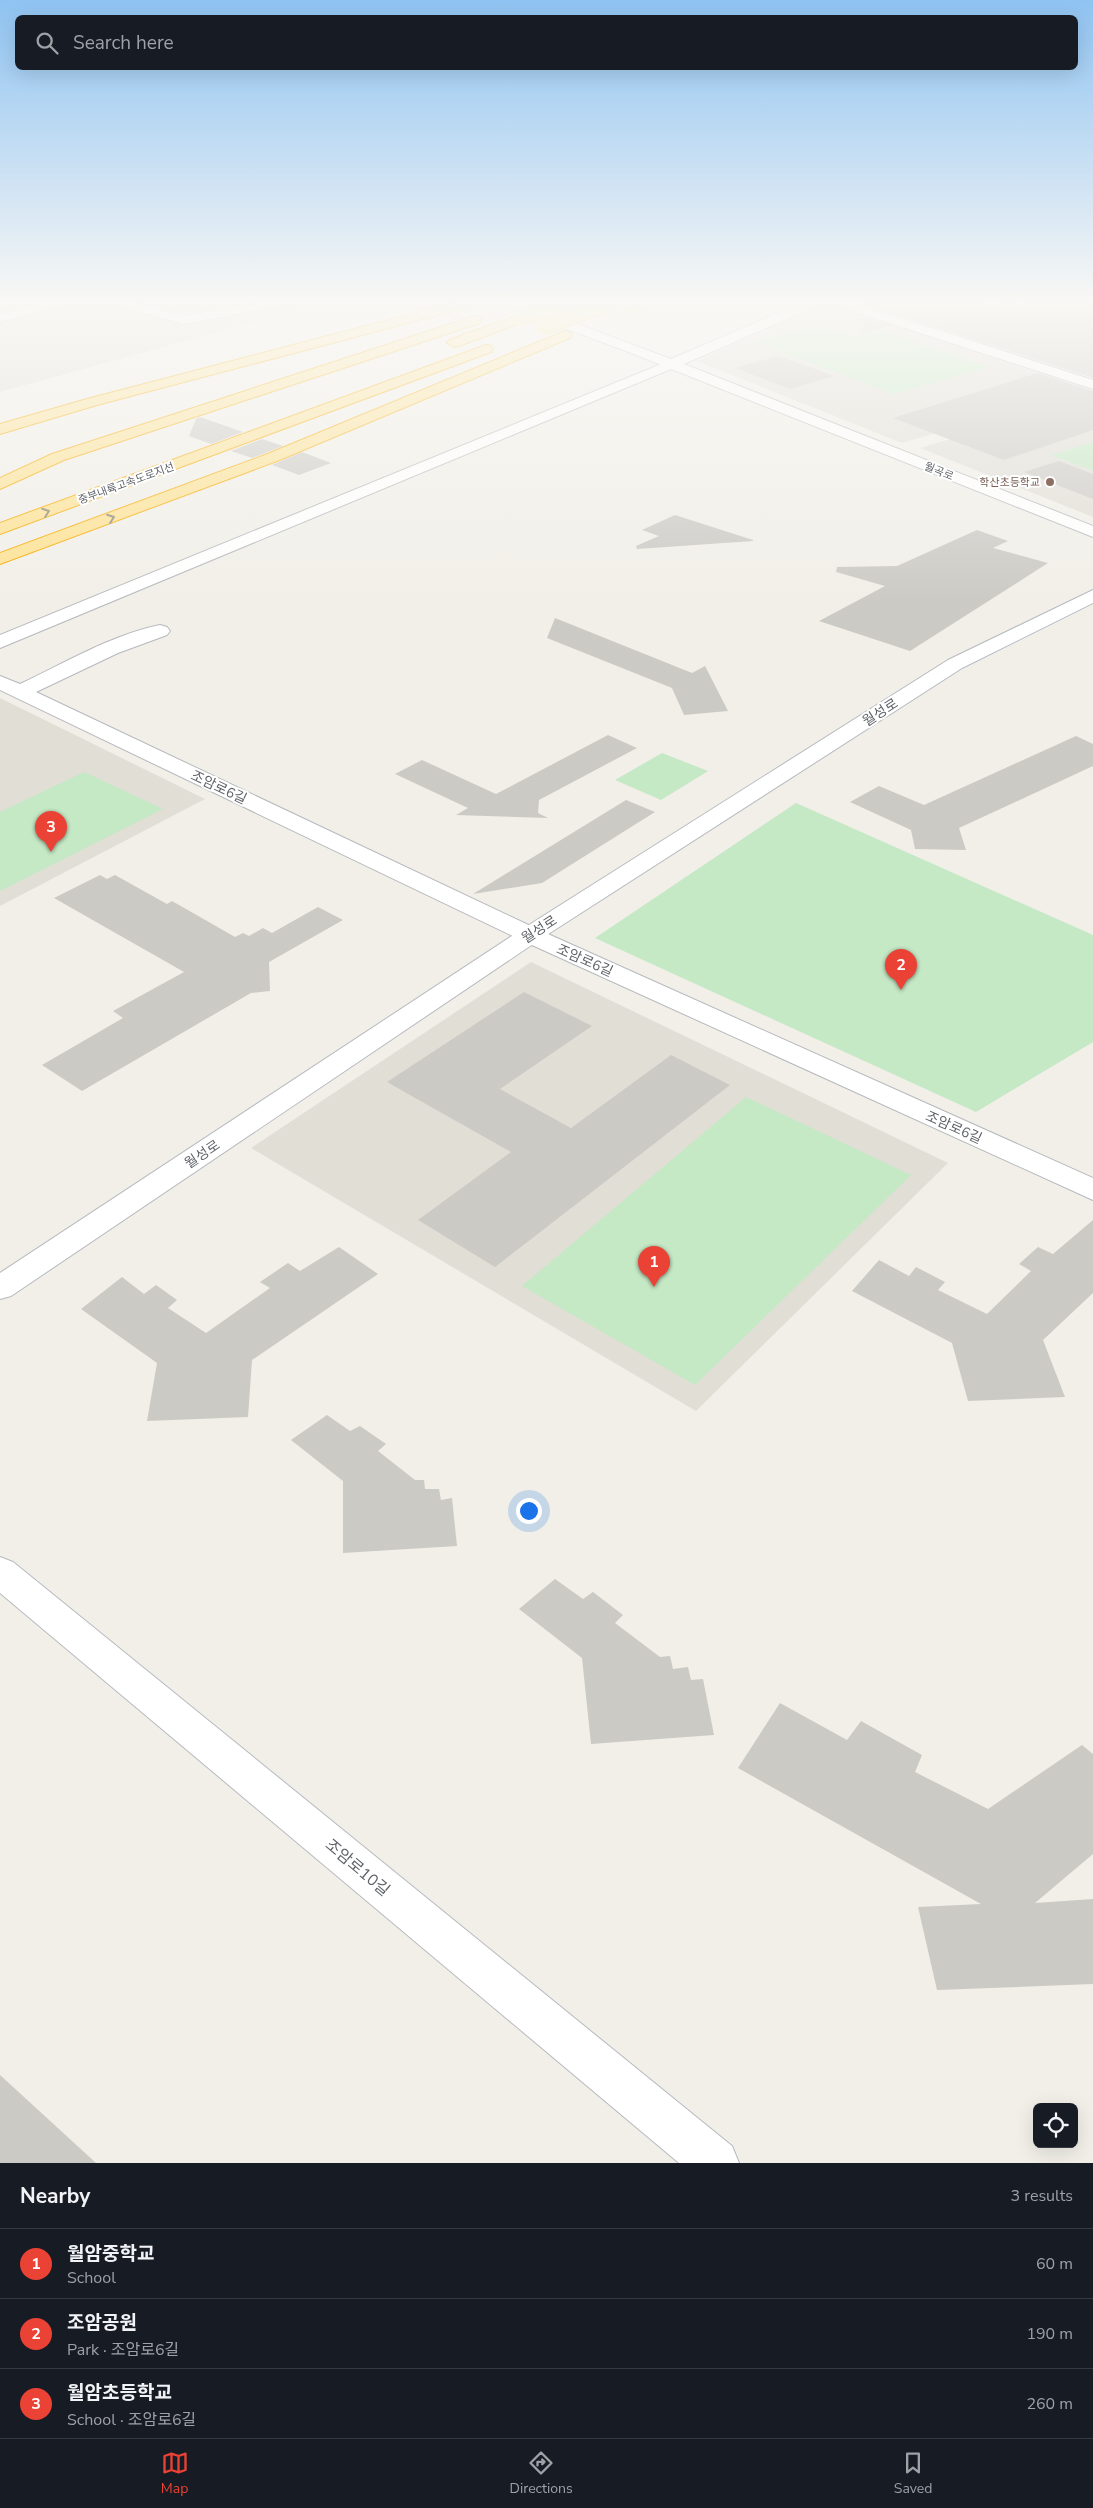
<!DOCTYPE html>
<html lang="en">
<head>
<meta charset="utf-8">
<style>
	:root { --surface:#171b24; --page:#20242c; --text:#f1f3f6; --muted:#9ea1a6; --line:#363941; --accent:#ea4335 }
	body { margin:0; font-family:"Nunito Sans","Noto Sans KR",sans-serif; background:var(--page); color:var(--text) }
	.controls { position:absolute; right:15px; bottom:15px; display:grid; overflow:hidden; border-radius:8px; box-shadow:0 5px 20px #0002 }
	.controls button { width:45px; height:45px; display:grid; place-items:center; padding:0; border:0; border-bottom:1px solid var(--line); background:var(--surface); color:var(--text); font:25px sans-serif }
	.you { position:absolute; left:528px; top:1510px; width:18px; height:18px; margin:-12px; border:4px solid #fff; border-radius:50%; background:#1a73e8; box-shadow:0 0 0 8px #1a73e833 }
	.badge { display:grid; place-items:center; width:32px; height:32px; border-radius:50%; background:var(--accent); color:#fff; font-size:16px; font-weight:700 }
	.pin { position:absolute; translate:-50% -41px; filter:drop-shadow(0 1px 2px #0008) }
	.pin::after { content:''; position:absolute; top:26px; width:18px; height:15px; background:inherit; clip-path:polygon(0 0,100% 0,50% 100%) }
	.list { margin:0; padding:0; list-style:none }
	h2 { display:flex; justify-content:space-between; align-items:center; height:65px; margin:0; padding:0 20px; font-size:21px }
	h2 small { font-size:16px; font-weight:400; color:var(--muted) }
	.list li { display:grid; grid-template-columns:32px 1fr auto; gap:15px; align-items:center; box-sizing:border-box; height:70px; padding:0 20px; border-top:1px solid var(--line) }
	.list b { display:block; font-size:19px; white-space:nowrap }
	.list p { margin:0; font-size:16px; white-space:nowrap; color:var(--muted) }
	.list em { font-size:16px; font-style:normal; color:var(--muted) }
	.icon { flex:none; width:28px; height:28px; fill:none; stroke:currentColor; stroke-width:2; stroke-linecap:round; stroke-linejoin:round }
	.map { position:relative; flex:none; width:1093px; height:2163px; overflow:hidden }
	.search { position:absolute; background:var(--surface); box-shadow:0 5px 20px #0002; left:15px; right:15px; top:15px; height:55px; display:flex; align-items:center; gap:12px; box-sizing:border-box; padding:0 18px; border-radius:8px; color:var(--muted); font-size:19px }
	.sheet { height:275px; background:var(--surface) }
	nav { display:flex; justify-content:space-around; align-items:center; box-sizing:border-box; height:70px; border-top:1px solid var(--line); background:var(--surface); font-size:14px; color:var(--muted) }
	nav a { display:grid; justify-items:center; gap:2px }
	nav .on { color:var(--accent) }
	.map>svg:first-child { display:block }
	.industrial { fill:#e0deda }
	.education { fill:#e1ded6 }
	.green { fill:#c5e8c5 }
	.building { fill:#cccac5 }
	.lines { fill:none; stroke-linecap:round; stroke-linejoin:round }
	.street-casing { stroke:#b5b8bc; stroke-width:2 }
	.secondary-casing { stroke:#b6babf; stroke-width:2 }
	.highway-casing { stroke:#f9ab00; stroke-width:2 }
	.street { fill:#fff; fill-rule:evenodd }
	.secondary { fill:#fff; fill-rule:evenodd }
	.highway { fill:#fde293; fill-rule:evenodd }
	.highway-bridge-casing { stroke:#f9ab00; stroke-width:16; stroke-linecap:butt }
	.highway-bridge { stroke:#fde293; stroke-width:15 }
	.oneway { stroke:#8e8975 }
	.education-dot { fill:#8d6e63; stroke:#fff; stroke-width:2 }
	.labels { text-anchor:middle; stroke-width:4; stroke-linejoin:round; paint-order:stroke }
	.far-street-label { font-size:11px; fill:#5f6368; stroke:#fff }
	.far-education-label { font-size:11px; fill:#785e54; stroke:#fff; text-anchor:end }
	.street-label { font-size:14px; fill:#5f6368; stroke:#fff }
	.near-street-label { font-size:16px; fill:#5f6368; stroke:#fff }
</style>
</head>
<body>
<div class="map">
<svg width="1093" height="2163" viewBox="0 0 1093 2163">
	<rect width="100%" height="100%" fill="#f1efe8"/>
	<!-- industrial -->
	<path class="industrial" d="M0 301H329L0 392Z"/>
	<!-- education -->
	<g class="education">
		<path d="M826 302 1085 389 902 443 697 361Z"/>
		<path d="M1093 397V517L920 448Z"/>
		<path d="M0 698 205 799 0 906Z"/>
		<path d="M531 962 948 1163 696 1411 251 1148Z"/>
	</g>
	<!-- green -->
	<g class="green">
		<path d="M819 326 853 337 881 330 989 367 894 394 754 342Z"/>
		<path d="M1093 442V471L1051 455Z"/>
		<path d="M662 753 708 771 661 800 615 780Z"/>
		<path d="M84 772 163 809 0 891V812Z"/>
		<path d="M796 803 1093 935V1042L976 1112 595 938Z"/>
		<path d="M746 1097 911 1175 695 1385 522 1286Z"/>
	</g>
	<!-- building -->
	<g class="building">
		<path d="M866 301H978L1000 306V301H1093V378L866 305Z"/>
		<path d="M864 317 891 325 863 333Z"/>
		<path d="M778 356 835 376 790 389 735 368Z"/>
		<path d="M1038 373 1093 391V430L1004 460 893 418Z"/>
		<path d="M200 417 243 432 211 444 189 436 196 419Z"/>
		<path d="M262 439 283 446 252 458 231 451Z"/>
		<path d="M302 452 331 463 299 475 272 465Z"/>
		<path d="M1059 461 1093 474V499L1024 472Z"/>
		<path d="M675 515 753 540V541L637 549 636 546 659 536 642 530Z"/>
		<path d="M977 530 1008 541 993 548 1048 563 910 651 819 621 885 586 836 572 837 567 897 566Z"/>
		<path d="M555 618 692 673 705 666 728 711 684 715 672 688 547 638Z"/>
		<path d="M608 735 637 748 539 800 538 813 548 818 456 815 468 808 395 774 422 760 496 794Z"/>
		<path d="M1076 736 1093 744V766L959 828 966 850 915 849 911 830 850 802 879 786 924 805Z"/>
		<path d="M626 800 655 812 542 883 473 894Z"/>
		<path d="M100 875 107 879 115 875 167 904 172 901 235 937 243 933 249 936 263 928 272 933 318 907 343 920 269 962 270 991 251 993 82 1091 42 1065 123 1018 113 1011 184 972 54 898Z"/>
		<path d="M524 992 592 1026 500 1089 571 1128 671 1055 730 1085 495 1267 418 1220 511 1152 387 1082Z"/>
		<path d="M1093 1220V1293L1043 1340 1065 1397 968 1401 952 1343 852 1291 879 1260 909 1276 916 1267 945 1282 938 1290 987 1314 1031 1271 1019 1264 1038 1247 1053 1254Z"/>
		<path d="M339 1247 378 1274 252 1360 248 1417 147 1421 157 1363 81 1309 122 1277 144 1294 156 1285 177 1300 168 1308 206 1333 270 1288 260 1282 288 1263 300 1271Z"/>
		<path d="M327 1415 350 1431 360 1426 386 1444 378 1451 415 1480H424L425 1489H439L441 1500 452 1498 457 1546 343 1553V1481L291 1440Z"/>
		<path d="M555 1579 583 1599 593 1592 623 1615 615 1623 660 1657 670 1656 673 1669 688 1667 691 1680 703 1679 714 1735 591 1744 582 1658 519 1609Z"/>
		<path d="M780 1703 847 1740 861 1721 922 1755 915 1772 988 1809 1082 1745 1093 1754V1854L1035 1903 1093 1899V1984L937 1990 918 1907 981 1904 738 1768Z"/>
		<path d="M0 2075 96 2163H0Z"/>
	</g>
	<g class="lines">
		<!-- street casing -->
		<g class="street-casing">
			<g id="street">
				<path d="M110 301H131L184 316 265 301H292L285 305 184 324 112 304Z"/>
				<path d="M830 301H848L1093 380V389L831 304Z"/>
				<path d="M671 360 678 364 676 367 0 648V635Z"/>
				<path d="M160 625 167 627 170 631 167 635 118 653 36 692 539 930 1093 1178V1200L521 940 0 690V676L20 684C65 663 111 635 160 625Z"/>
			</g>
		</g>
		<!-- secondary casing -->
		<g class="secondary-casing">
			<g id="secondary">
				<path d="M47 301H68L66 304 0 322V314Z"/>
				<path d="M498 301H516L671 359 806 301H822L821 304 684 364 1093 526V537L626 351 500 304Z"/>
				<path d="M1093 590V603L962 668 539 940 11 1296 0 1299V1273L521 930 948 660Z"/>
				<path d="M0 1557 13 1562 732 2146 739 2163H679L0 1593Z"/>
			</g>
		</g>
		<!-- highway casing -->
		<g class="highway-casing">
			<g id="highway">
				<path d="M461 301H482L480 304 97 405 0 434V424L87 399Z"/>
				<path d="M643 301H662L660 304 633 313 626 309Z"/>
				<path d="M521 314 528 318 526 321 459 346 454 347 447 343 449 340Z"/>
				<path d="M475 316 480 317 482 320 480 323 64 460 0 489V478L52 454Z"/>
				<path d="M565 331 570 332 572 335 570 338 277 461 0 564V553L265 455Z"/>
				<path d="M486 345 491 346 493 349 491 352 0 534V523Z"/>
			</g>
		</g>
		<!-- street -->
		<use href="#street" class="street"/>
		<!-- secondary -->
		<use href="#secondary" class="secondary"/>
		<!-- highway -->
		<use href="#highway" class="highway"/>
		<!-- highway-bridge casing -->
		<g class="highway-bridge-casing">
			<g id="highway-bridge">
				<path d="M521 318 565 304"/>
				<path d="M544 327 614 302"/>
			</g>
		</g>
		<!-- highway-bridge -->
		<use href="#highway-bridge" class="highway-bridge"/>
	</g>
	<!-- one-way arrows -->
	<defs><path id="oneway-chevron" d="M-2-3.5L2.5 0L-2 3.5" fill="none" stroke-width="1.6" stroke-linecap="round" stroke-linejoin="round" transform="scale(1.25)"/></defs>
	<g class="oneway">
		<use href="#oneway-chevron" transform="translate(46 512) rotate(-20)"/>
		<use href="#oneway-chevron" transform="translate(111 518) rotate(-20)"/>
	</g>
	<!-- sky -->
	<linearGradient id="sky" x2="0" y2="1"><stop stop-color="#8fc3f1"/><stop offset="0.5" stop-color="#f9f8f5"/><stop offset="1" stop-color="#f9f8f5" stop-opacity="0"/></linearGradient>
	<rect width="1093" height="603" fill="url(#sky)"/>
	<!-- markers -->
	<circle class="education-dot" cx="1050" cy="482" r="5"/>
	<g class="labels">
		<!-- far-street labels -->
		<g class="far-street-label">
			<text transform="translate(939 471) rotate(22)" y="4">월곡로</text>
			<text transform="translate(126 483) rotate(-20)" y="4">중부내륙고속도로지선</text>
		</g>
		<!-- far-education labels -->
		<g class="far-education-label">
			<text x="1040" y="486">학산초등학교</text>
		</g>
		<!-- street labels -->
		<g class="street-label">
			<text transform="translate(880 712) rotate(-33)" y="5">월성로</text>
			<text transform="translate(219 787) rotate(25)" y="5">조암로6길</text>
			<text transform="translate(539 929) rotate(-33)" y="5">월성로</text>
			<text transform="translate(585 960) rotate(24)" y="5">조암로6길</text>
			<text transform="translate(954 1127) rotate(24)" y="5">조암로6길</text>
			<text transform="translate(202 1154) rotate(-34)" y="5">월성로</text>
		</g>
		<!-- near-street labels -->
		<g class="near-street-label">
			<text transform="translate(358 1867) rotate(40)" y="6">조암로10길</text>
		</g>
	</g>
</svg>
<div class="controls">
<button><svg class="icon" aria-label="locate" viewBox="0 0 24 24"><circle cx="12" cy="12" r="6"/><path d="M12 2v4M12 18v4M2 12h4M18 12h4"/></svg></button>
</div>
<div class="you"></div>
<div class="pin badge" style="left:654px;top:1287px">1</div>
<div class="pin badge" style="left:901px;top:990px">2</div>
<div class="pin badge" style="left:51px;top:852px">3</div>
<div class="search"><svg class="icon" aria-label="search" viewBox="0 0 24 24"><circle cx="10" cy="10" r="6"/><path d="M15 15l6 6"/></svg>Search here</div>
</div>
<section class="sheet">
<h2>Nearby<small>3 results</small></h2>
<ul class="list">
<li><span class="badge">1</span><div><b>월암중학교</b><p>School</p></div><em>60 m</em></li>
<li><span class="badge">2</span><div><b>조암공원</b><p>Park · 조암로6길</p></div><em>190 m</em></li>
<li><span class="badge">3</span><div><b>월암초등학교</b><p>School · 조암로6길</p></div><em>260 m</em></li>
</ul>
</section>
<nav>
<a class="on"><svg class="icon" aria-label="map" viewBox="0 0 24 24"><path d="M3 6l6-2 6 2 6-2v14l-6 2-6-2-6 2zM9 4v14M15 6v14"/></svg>Map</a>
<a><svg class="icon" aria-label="directions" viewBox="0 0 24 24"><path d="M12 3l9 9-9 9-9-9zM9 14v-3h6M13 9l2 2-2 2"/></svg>Directions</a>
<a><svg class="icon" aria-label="saved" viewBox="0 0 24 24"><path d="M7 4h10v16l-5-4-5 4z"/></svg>Saved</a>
</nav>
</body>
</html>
